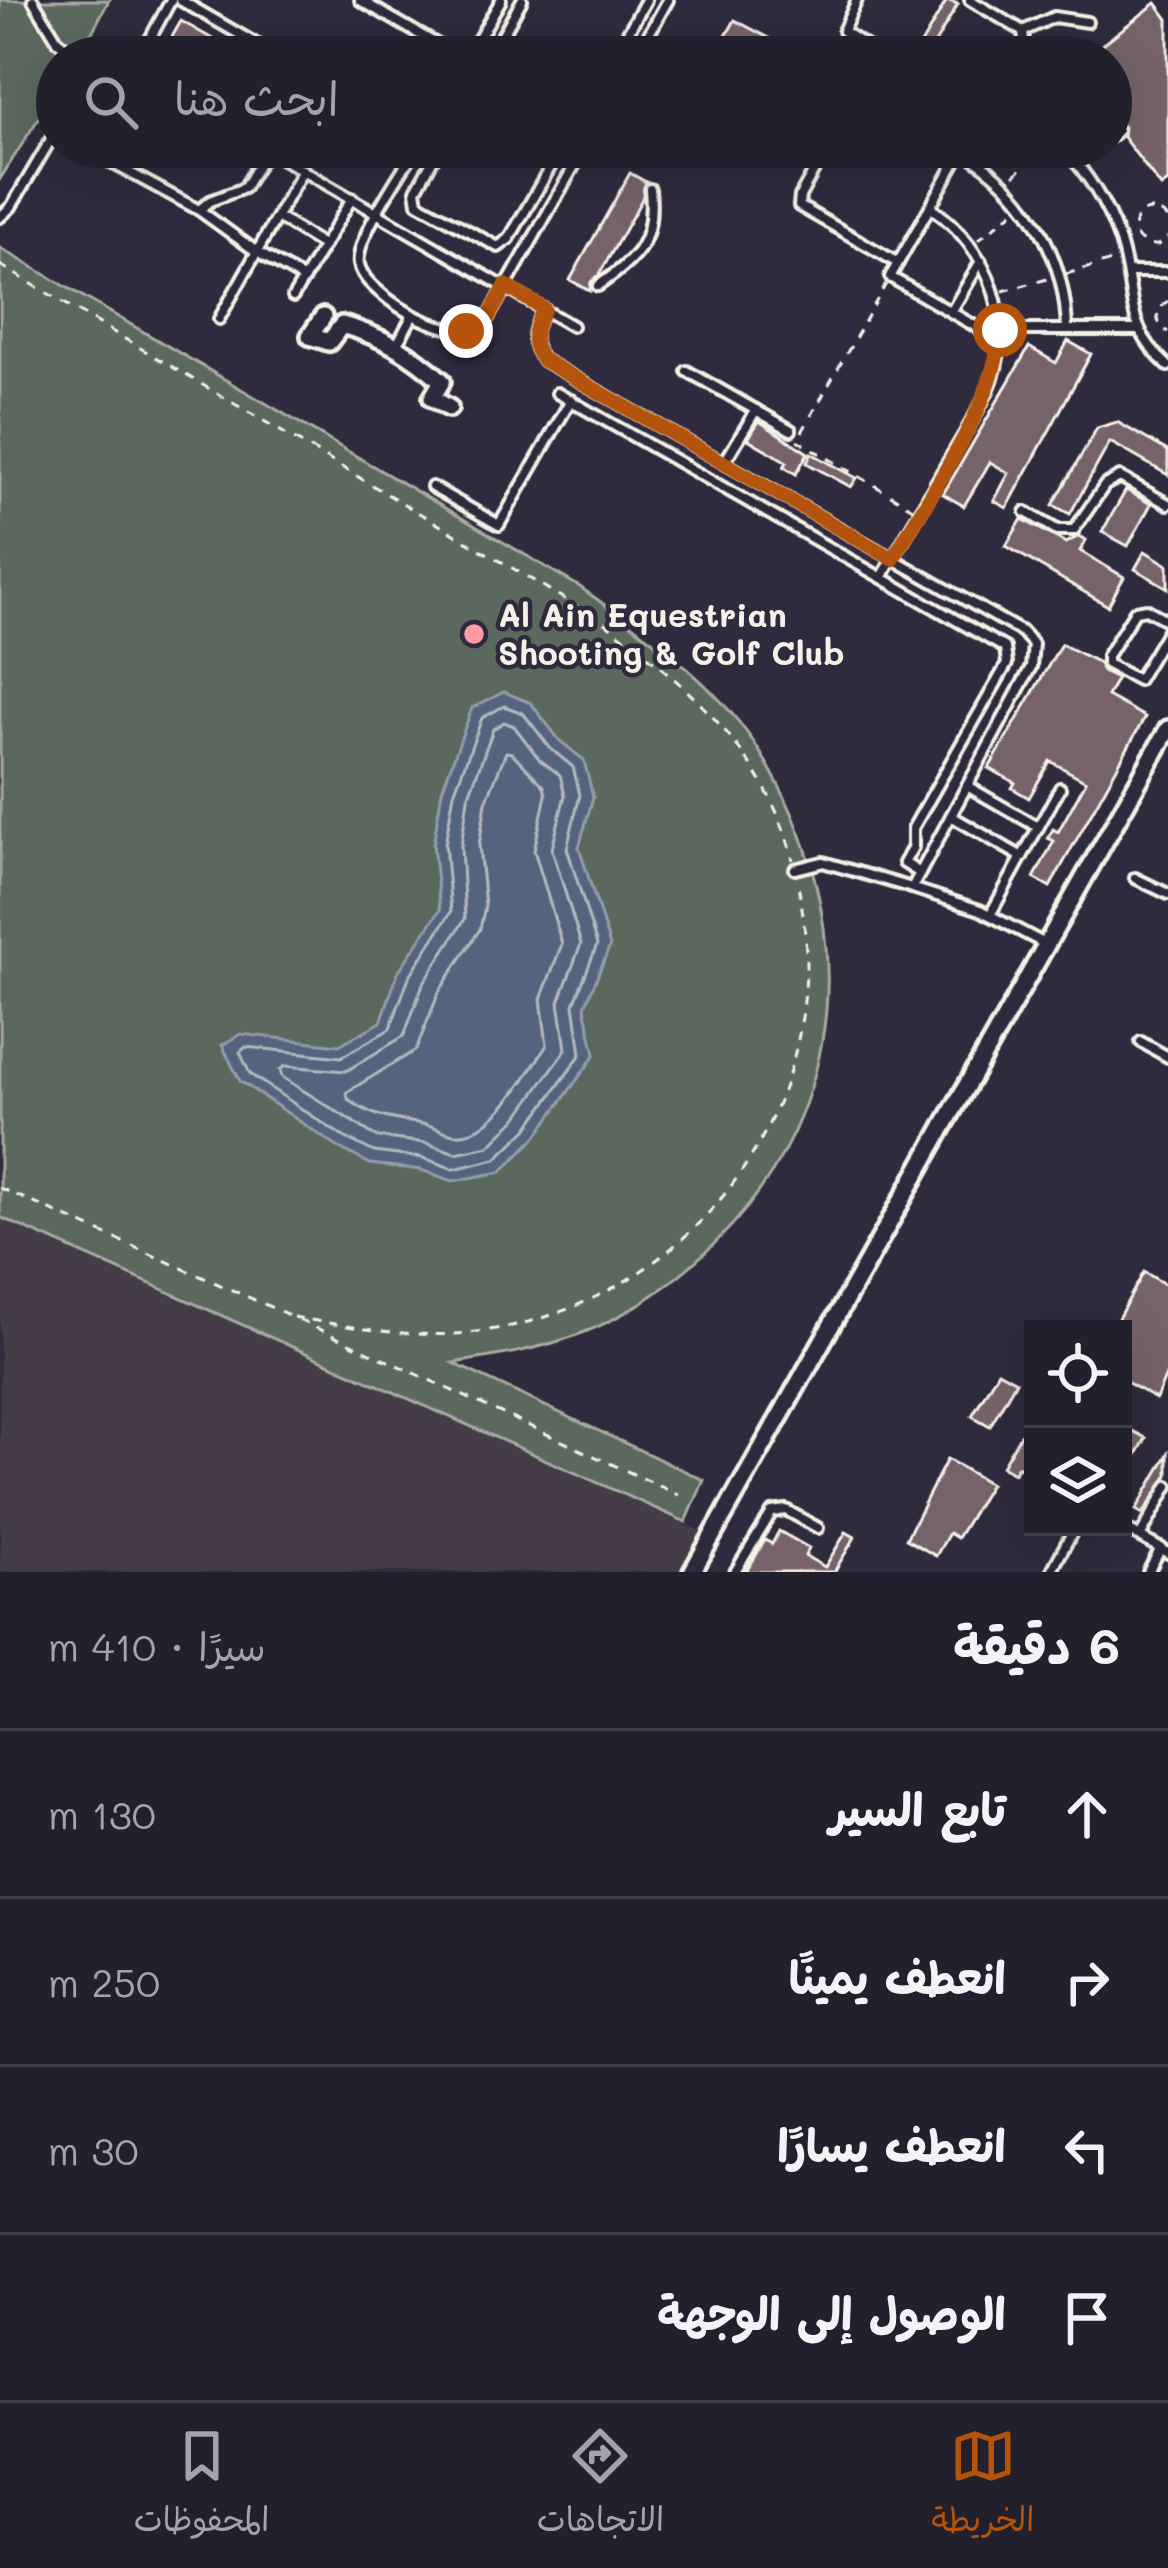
<!DOCTYPE html>
<html lang="ar">
<head>
<meta charset="utf-8">
<style>
	:root { --surface:#23202e; --page:#2b2836; --text:#f1f3f6; --muted:#a3a3aa; --line:#403e4a; --accent:#b45309 }
	body { margin:0; font-family:Mali,"Playpen Sans Arabic",sans-serif; background:var(--page); color:var(--text); direction:rtl }
	.controls { position:absolute; right:36px; bottom:36px; display:grid; overflow:hidden; border-radius:0px; box-shadow:0 12px 48px #0002 }
	.controls button { width:108px; height:108px; display:grid; place-items:center; padding:0; border:0; border-bottom:3px solid var(--line); background:var(--surface); color:var(--text); font:60px sans-serif }
	.stop { position:absolute; width:36px; height:36px; margin:-27px; border:9px solid #b45309; border-radius:50%; background:#fff }
	.stop.end { background:#b45309; border-color:#fff; box-shadow:0 3px 12px #0008 }
	.list { margin:0; padding:0; list-style:none }
	h2 { display:flex; justify-content:space-between; align-items:center; height:156px; margin:0; padding:0 48px; font-size:51px }
	h2 small { font-size:39px; font-weight:400; color:var(--muted) }
	.list li { display:grid; grid-template-columns:78px 1fr auto; gap:36px; align-items:center; box-sizing:border-box; height:168px; padding:0 48px; border-top:3px solid var(--line) }
	.list b { display:block; font-size:45px; white-space:nowrap }
	.list em { font-size:39px; font-style:normal; color:var(--muted) }
	.icon { flex:none; width:66px; height:66px; fill:none; stroke:currentColor; stroke-width:2; stroke-linecap:round; stroke-linejoin:round }
	.map { position:relative; flex:none; width:1168px; height:1572px; overflow:hidden; direction:ltr }
	.search { position:absolute; background:var(--surface); box-shadow:0 12px 48px #0002; left:36px; right:36px; top:36px; height:132px; display:flex; align-items:center; gap:30px; box-sizing:border-box; padding:0 42px; border-radius:66px; color:var(--muted); font-size:45px }
	.sheet { height:828px; background:var(--surface) }
	nav { display:flex; justify-content:space-around; align-items:center; box-sizing:border-box; height:168px; border-top:3px solid var(--line); background:var(--surface); font-size:33px; color:var(--muted) }
	nav a { display:grid; justify-items:center; gap:6px }
	nav .on { color:var(--accent) }
	.map>svg:first-child { display:block }
	.built { fill:#443b4a }
	.green { fill:#5a675d; stroke:#a7aca2; stroke-width:3 }
	.water { fill:#56637f; stroke:#959ca9; stroke-width:3 }
	.lines { fill:none; stroke-linecap:round; stroke-linejoin:round }
	.shore { stroke:#b5b8be; stroke-width:3 }
	.building { fill:#76626a; stroke:#f4f1e8; stroke-width:3 }
	.lane-casing { stroke:#f4f1e8; stroke-width:16 }
	.street-casing { stroke:#f4f1e8; stroke-width:24 }
	.path { stroke:#f4f1e8; stroke-width:3; stroke-dasharray:9 9; stroke-linecap:butt }
	.lane { stroke:#2f2a3d; stroke-width:8 }
	.street { stroke:#2f2a3d; stroke-width:15 }
	.route { stroke:#b45309; stroke-width:15 }
	.poi-dot { fill:#ff9aa2; stroke:#2f2a3d; stroke-width:4.5 }
	.labels { text-anchor:middle; stroke-width:9; stroke-linejoin:round; paint-order:stroke }
	.poi-label { font-size:33px; font-weight:bold; fill:#f4f1e8; stroke:#2f2a3d; text-anchor:start }
</style>
</head>
<body>
<div class="map">
<svg width="1168" height="1572" viewBox="0 0 1168 1572">
	<rect width="100%" height="100%" fill="#2f2a3d"/>
	<filter id="ink" filterUnits="userSpaceOnUse"><feTurbulence type="fractalNoise" baseFrequency=".00833" numOctaves="2"/><feDisplacementMap in="SourceGraphic" scale="24" xChannelSelector="R" yChannelSelector="G"/><feConvolveMatrix kernelMatrix="1 2 1 2 8 2 1 2 1" color-interpolation-filters="sRGB"/></filter>
	<g filter="url(#ink)">
		<!-- built -->
		<path class="built" d="M0 1217 342 1369 712 1536 692 1572H0Z"/>
		<!-- green -->
		<g class="green">
			<path d="M0 0H109L79 57H57V89L0 179Z"/>
			<path d="M0 248 580 587C646 635 716 681 760 752 860 914 852 1109 713 1245 677 1280 633 1313 585 1332 542 1349 499 1356 453 1363L704 1480 686 1522 0 1217Z"/>
		</g>
		<!-- water -->
		<path class="water" d="M504 692 531 703 560 741 584 760 593 797 579 847 610 946 585 1006 595 1055 536 1137 501 1172 453 1181 421 1170 370 1164 336 1146 240 1081 222 1045 241 1034 339 1045 381 1022 398 972 440 910 433 845 442 790 472 708Z"/>
		<g class="lines">
			<!-- shore -->
			<g class="shore">
				<path d="M504 706 523 713 551 749 573 767 580 795 567 848 597 945 574 1004 581 1054 527 1129 496 1159 454 1169 423 1158 374 1152 342 1136 250 1074 240 1052 246 1047 341 1057 390 1029 409 977 451 912 445 844 454 793 482 718Z"/>
				<path d="M504 722 514 726 540 760 560 775 565 795 552 849 581 944 559 1002 566 1049 516 1119 489 1146 456 1153 426 1143 377 1137 282 1077 280 1070 285 1066 346 1071 404 1036 423 984 465 919 461 846 468 798 493 729Z"/>
				<path d="M506 752 512 753 544 786 546 795 534 850 562 944 541 999 547 1045C529 1072 491 1139 455 1134 445 1133 437 1127 427 1125 396 1119 374 1119 348 1099L347 1092 416 1050 439 992 480 929 485 906 479 845 486 802Z"/>
			</g>
		</g>
		<!-- building -->
		<g class="building">
			<path d="M947 0 958 4 927 57 917 51Z"/>
			<path d="M1156 3 1168 19V182L1161 187 1123 137 1124 127 1111 121V57H1086Z"/>
			<path d="M735 20 776 42 768 57H714Z"/>
			<path d="M181 21 232 50 228 57H149L159 39 168 44Z"/>
			<path d="M630 173 646 182 642 199 599 275 591 282 590 291 570 280Z"/>
			<path d="M1068 341 1091 354 1007 508 994 501 1009 473 990 462 964 506 943 494 1029 347 1056 363Z"/>
			<path d="M759 421 808 453 796 474 784 467 787 462 748 439Z"/>
			<path d="M1117 422 1168 451V475L1110 442 1070 514 1053 505 1097 428Z"/>
			<path d="M811 453 857 478 851 487 807 463Z"/>
			<path d="M1126 490 1151 504 1128 546 1102 532Z"/>
			<path d="M1022 519 1066 543 1079 536 1086 540 1080 551 1124 577 1108 606 1006 546Z"/>
			<path d="M1145 551 1168 565V588L1135 569Z"/>
			<path d="M1061 644 1099 663 1102 671 1117 678 1107 696 1145 717 1050 887 1034 878 1054 841 1048 838 1053 829 1058 832 1086 781 1050 761 1029 798 1012 788 1015 783 989 768Z"/>
			<path d="M1144 1272 1168 1286V1371L1156 1399 1123 1380V1329H1112Z"/>
			<path d="M998 1371 1016 1381 990 1426 972 1416Z"/>
			<path d="M1033 1413V1475L1017 1466 1014 1473 1002 1466Z"/>
			<path d="M1123 1426 1146 1438 1123 1480Z"/>
			<path d="M1168 1454V1475L1143 1514 1136 1510Z"/>
			<path d="M947 1459 990 1484 957 1538 949 1533 936 1556 906 1539Z"/>
			<path d="M779 1531 809 1548 805 1556 825 1567 846 1532 855 1537 834 1572H746L765 1540 772 1544Z"/>
		</g>
		<g class="lines">
			<!-- lane casing -->
			<g class="lane-casing">
				<g id="lane">
					<path d="M33 0 58 41 76 57"/>
					<path d="M180 0 279 57"/>
					<path d="M360 0 459 57"/>
					<path d="M857 0 843 31 882 57"/>
					<path d="M970 0 1023 31 1024 41 1016 57"/>
					<path d="M1023 31 1054 17 1087 22"/>
					<path d="M140 57 171 0"/>
					<path d="M468 57 501 0"/>
					<path d="M490 57 522 0"/>
					<path d="M614 57 646 0"/>
					<path d="M636 57 668 0"/>
					<path d="M1111 136 1117 131"/>
					<path d="M82 147 199 210 257 252 304 279"/>
					<path d="M262 147 572 326"/>
					<path d="M417 147C403 170 354 240 359 264 362 279 377 290 388 299 411 316 438 329 466 331L488 318 585 147"/>
					<path d="M440 147 416 190 418 203 498 247 509 239 562 147"/>
					<path d="M827 147 800 196 799 206 898 263"/>
					<path d="M964 147 890 277 980 329 1000 334"/>
					<path d="M1063 147C1086 172 1106 203 1118 236 1138 290 1120 323 1168 366"/>
					<path d="M962 151C1027 190 1065 254 1067 330"/>
					<path d="M1076 163 1097 147"/>
					<path d="M199 210 210 201 244 188 267 150"/>
					<path d="M0 217 11 207 57 129"/>
					<path d="M277 217 324 246"/>
					<path d="M1128 272H1168"/>
					<path d="M598 286C639 257 655 242 650 189"/>
					<path d="M293 297 352 198"/>
					<path d="M544 309C534 328 528 342 543 360L1022 632 1033 644 1031 667 912 888"/>
					<path d="M951 312 981 261"/>
					<path d="M219 319 303 170"/>
					<path d="M1000 330H1137"/>
					<path d="M400 339 413 315"/>
					<path d="M687 371 791 430"/>
					<path d="M557 393 1005 648 1007 664 913 828V847L904 863 920 873"/>
					<path d="M724 463 756 410"/>
					<path d="M432 487 499 525 571 400"/>
					<path d="M1026 512 1057 530H1074L1105 485 1120 477 1168 504"/>
					<path d="M882 577C904 540 925 502 946 465 960 441 975 417 987 393 1019 324 990 248 930 207"/>
					<path d="M1168 621 1146 609 1135 611 1107 656V664L1138 680 1168 630"/>
					<path d="M967 786 1038 827"/>
					<path d="M951 816 1022 857"/>
					<path d="M795 869 823 862 912 888 980 910 1045 944"/>
					<path d="M1135 878 1168 894"/>
					<path d="M990 915 1060 788"/>
					<path d="M1141 1042 1168 1057"/>
					<path d="M1123 1527 1168 1553"/>
					<path d="M1140 1537 1168 1486"/>
					<path d="M735 1572 772 1512 786 1510 818 1528"/>
					<path d="M1051 1572 1075 1527"/>
					<path d="M1148 1572 1161 1548"/>
				</g>
			</g>
			<!-- street casing -->
			<g class="street-casing">
				<g id="street">
					<path d="M323 317 310 336 329 342 342 325C383 337 410 352 442 381L432 398 449 408"/>
					<path d="M692 1572 1168 729"/>
				</g>
			</g>
			<!-- path -->
			<g class="path">
				<path d="M1014 176 1041 147"/>
				<path d="M1168 218C1138 190 1115 245 1158 245L1168 237"/>
				<path d="M978 240 1013 212"/>
				<path d="M0 265 605 623C688 685 767 755 793 860"/>
				<path d="M1066 274 1115 260"/>
				<path d="M1003 291 1051 278"/>
				<path d="M1168 301C1154 309 1154 324 1168 332"/>
				<path d="M802 432 886 284"/>
				<path d="M797 440 913 508"/>
				<path d="M0 1188 291 1316"/>
				<path d="M293 1317C353 1327 415 1340 476 1332 696 1305 845 1098 797 881"/>
				<path d="M299 1320 679 1495"/>
			</g>
			<!-- lane -->
			<use href="#lane" class="lane"/>
			<!-- street -->
			<use href="#street" class="street"/>
		</g>
	</g>
	<g class="lines" filter="url(#ink)">
		<!-- route -->
		<path class="route" d="M466 331 488 318 506 286 544 309C535 327 528 343 543 360L893 559C929 495 997 403 1000 330"/>
	</g>
	<!-- markers -->
	<circle class="poi-dot" cx="474" cy="634" r="12"/>
	<g class="labels">
		<!-- poi labels -->
		<g class="poi-label">
			<text x="498" y="627">Al Ain Equestrian<tspan x="498" dy="38">Shooting &amp; Golf Club</tspan></text>
		</g>
	</g>
</svg>
<div class="controls">
<button><svg class="icon" aria-label="locate" viewBox="0 0 24 24"><circle cx="12" cy="12" r="6"/><path d="M12 2v4M12 18v4M2 12h4M18 12h4"/></svg></button>
<button><svg class="icon" aria-label="layers" viewBox="0 0 24 24"><path d="M12 4l9 5-9 5-9-5zM3 14l9 5 9-5"/></svg></button>
</div>
<div class="stop" style="left:1000px;top:330px"></div>
<div class="stop end" style="left:466px;top:331px"></div>
<div class="search"><svg class="icon" aria-label="search" viewBox="0 0 24 24"><circle cx="10" cy="10" r="6"/><path d="M15 15l6 6"/></svg>ابحث هنا</div>
</div>
<section class="sheet">
<h2>6 دقيقة<small>سيرًا · 410 m</small></h2>
<ul class="list">
<li><svg class="icon" aria-label="ahead" viewBox="0 0 24 24"><path d="M12 20V5M6 11l6-6 6 6"/></svg><div><b>تابع السير</b></div><em>130 m</em></li>
<li><svg class="icon" aria-label="right" viewBox="0 0 24 24"><path d="M7 20v-9h11M14 6l5 5-5 5"/></svg><div><b>انعطف يمينًا</b></div><em>250 m</em></li>
<li><svg class="icon" aria-label="left" viewBox="0 0 24 24"><path d="M17 20v-9H6M10 6l-5 5 5 5"/></svg><div><b>انعطف يسارًا</b></div><em>30 m</em></li>
<li><svg class="icon" aria-label="arrive" viewBox="0 0 24 24"><path d="M6 21V4h12l-3 4 3 4H6"/></svg><div><b>الوصول إلى الوجهة</b></div></li>
</ul>
</section>
<nav>
<a class="on"><svg class="icon" aria-label="map" viewBox="0 0 24 24"><path d="M3 6l6-2 6 2 6-2v14l-6 2-6-2-6 2zM9 4v14M15 6v14"/></svg>الخريطة</a>
<a><svg class="icon" aria-label="directions" viewBox="0 0 24 24"><path d="M12 3l9 9-9 9-9-9zM9 14v-3h6M13 9l2 2-2 2"/></svg>الاتجاهات</a>
<a><svg class="icon" aria-label="saved" viewBox="0 0 24 24"><path d="M7 4h10v16l-5-4-5 4z"/></svg>المحفوظات</a>
</nav>
</body>
</html>
